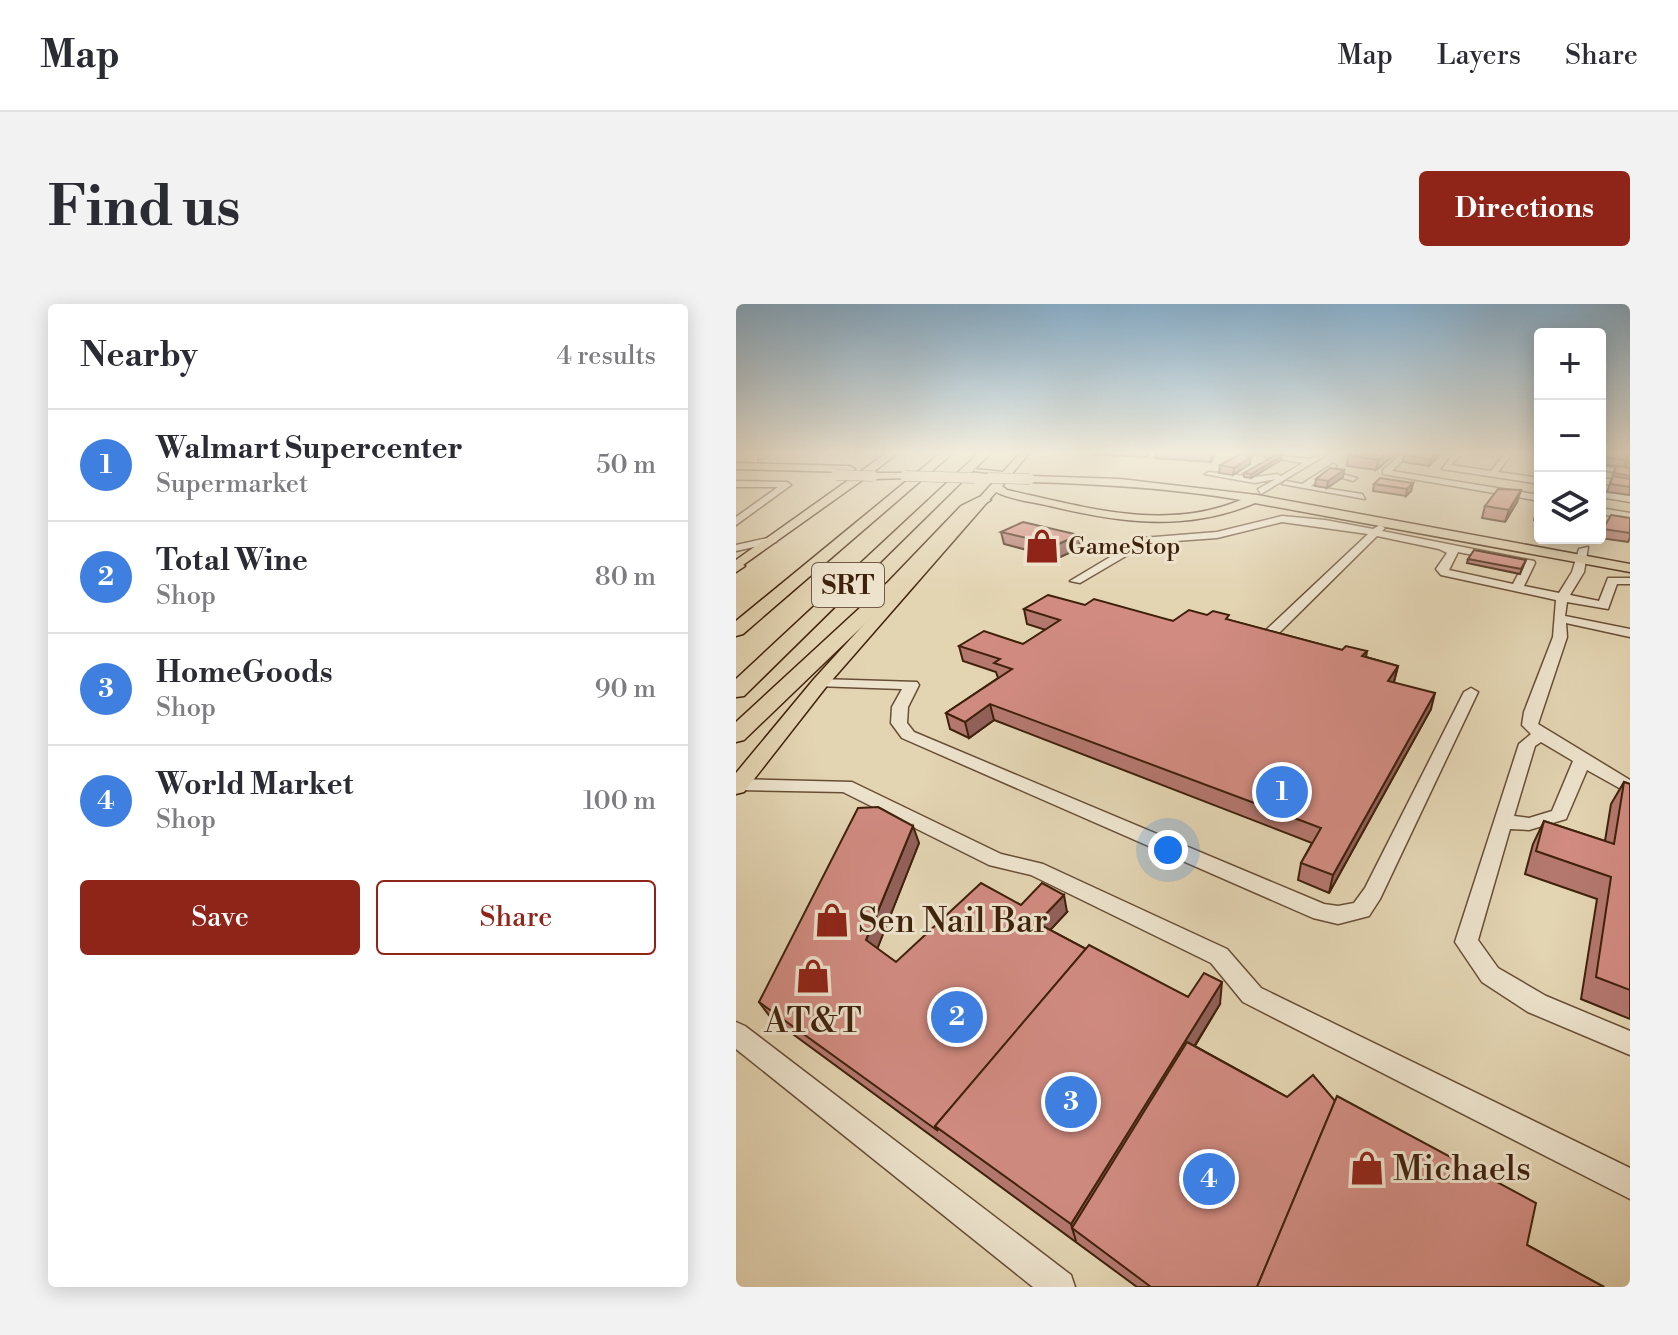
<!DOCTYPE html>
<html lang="en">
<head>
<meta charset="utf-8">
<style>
	:root { --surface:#fff; --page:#f2f2f3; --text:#2b2b33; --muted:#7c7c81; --line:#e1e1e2; --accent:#8f2418 }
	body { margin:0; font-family:"Libre Bodoni",serif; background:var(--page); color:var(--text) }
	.controls { position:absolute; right:24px; top:24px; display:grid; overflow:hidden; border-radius:8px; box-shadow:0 4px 20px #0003 }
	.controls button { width:72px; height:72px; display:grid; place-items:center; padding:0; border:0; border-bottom:2px solid var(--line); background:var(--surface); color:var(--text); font:40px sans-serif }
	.you { position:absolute; left:432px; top:546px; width:28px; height:28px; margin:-20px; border:6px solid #fff; border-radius:50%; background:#1a73e8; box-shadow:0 0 0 12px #1a73e833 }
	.badge { display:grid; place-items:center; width:52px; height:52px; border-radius:50%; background:var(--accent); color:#fff; font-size:26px; font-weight:700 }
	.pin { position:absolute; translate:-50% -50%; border:4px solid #fff; box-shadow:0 2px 8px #0006 }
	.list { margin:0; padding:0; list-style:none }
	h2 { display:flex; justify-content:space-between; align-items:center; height:104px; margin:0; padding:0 32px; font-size:34px }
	h2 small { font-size:26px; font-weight:400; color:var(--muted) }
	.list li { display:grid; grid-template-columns:52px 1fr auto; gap:24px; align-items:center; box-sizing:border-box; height:112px; padding:0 32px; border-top:2px solid var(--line) }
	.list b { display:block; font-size:30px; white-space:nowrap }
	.list p { margin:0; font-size:26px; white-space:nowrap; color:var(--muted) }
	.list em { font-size:26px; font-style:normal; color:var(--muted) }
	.actions { display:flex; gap:16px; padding:24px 32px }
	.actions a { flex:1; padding:18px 0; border:2px solid var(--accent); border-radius:8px; text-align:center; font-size:28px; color:var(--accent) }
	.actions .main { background:var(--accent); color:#fff }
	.icon { flex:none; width:44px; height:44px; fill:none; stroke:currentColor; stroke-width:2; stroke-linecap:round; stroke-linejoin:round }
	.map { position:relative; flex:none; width:894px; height:983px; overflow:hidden; border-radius:8px }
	header { display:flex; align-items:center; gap:48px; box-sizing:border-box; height:112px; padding:0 40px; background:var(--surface); border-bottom:2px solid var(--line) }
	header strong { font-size:38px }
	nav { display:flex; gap:44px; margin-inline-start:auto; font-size:28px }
	.intro { display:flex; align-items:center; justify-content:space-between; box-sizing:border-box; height:192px; padding:0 48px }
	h1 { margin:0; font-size:56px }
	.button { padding:20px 36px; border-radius:8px; background:var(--accent); color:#fff; font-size:28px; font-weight:700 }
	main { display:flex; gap:48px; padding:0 48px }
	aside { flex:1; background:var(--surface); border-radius:8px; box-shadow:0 4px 20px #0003 }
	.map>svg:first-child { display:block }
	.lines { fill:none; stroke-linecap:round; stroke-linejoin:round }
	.minor-casing { stroke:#684e35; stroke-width:3 }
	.major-casing { stroke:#3f210b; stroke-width:3 }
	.highway-casing { stroke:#3f210b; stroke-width:3 }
	.minor { fill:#ede3cd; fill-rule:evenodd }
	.major { fill:#e3d4b2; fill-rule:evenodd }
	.highway { fill:#e3d4b2; fill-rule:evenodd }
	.major-bridge-casing { stroke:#3f210b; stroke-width:11; stroke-linecap:butt }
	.major-bridge { stroke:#e3d4b2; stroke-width:10 }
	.wall { fill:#b4786f; stroke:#3f210b; stroke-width:2 }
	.shaded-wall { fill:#92615a; stroke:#3f210b; stroke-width:2 }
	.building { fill:#d18b81; stroke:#3f210b; stroke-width:2 }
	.labels { text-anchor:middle; stroke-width:6; stroke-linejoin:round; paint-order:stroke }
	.far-poi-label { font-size:24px; fill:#3f210b; stroke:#ede3cd; text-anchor:start }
	.shield { fill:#ede3cd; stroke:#735b45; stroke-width:2 }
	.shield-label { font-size:26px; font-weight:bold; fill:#3f210b }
	.near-poi-label { font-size:34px; fill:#3f210b; stroke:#ede3cd; text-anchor:start }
</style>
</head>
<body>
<header>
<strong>Map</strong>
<nav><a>Map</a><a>Layers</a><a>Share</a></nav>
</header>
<div class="intro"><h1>Find us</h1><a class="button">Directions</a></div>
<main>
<aside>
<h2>Nearby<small>4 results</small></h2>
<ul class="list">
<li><span class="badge" style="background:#3f7fe0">1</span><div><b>Walmart Supercenter</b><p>Supermarket</p></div><em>50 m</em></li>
<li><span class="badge" style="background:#3f7fe0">2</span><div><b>Total Wine</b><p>Shop</p></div><em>80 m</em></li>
<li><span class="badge" style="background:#3f7fe0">3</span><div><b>HomeGoods</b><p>Shop</p></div><em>90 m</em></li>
<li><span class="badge" style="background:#3f7fe0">4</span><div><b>World Market</b><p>Shop</p></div><em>100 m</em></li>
</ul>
<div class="actions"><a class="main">Save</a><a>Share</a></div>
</aside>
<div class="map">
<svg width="894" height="983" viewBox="0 0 894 983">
	<rect width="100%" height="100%" fill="#e3d4b2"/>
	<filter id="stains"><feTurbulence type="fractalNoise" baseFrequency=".0025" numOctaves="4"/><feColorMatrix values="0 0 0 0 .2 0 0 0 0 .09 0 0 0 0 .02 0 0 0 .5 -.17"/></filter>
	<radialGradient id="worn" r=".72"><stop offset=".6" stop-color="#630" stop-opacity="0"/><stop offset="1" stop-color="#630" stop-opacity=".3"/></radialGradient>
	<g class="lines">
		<!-- minor casing -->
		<g class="minor-casing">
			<g id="minor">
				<path d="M31 148H40L23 156V152Z"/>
				<path d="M505 148 574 155 586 148H595L525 190 522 185 540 175 519 179 469 170 473 168 519 173 541 170 545 172 567 159Z"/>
				<path d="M668 148H676L656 167 804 191V197L647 170V166Z"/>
				<path d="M719 148H727L715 161 755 167 770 148H777L762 168 804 174V180L706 165Z"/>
				<path d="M597 160 601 162 595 167 621 174 617 177C599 171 590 170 575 182L626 190 629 195 546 180 550 177 566 180Z"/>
				<path d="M864 162 894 166V170L864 166Z"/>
				<path d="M865 174 894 178V184L864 179Z"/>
				<path d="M0 177 51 178 55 181 0 221V213L42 183H0Z"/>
				<path d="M864 187 894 192V198L864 193Z"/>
				<path d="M864 204 894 209V215L864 210Z"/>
				<path d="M546 212 589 216 637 225 644 221 649 224 646 227 798 257 799 259 788 282 823 289 836 268 843 245 852 243 848 268 834 291 863 297 872 274H894V280H881L872 305 831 298 829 312 894 325V333L830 319 831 333 802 420 894 476V490L851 466 830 515 793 526 774 525 742 636 762 664 810 692 894 727V751L792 708 746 678 719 638 783 440 795 430 786 421 788 408 817 333 820 296 705 271 700 265 711 249 703 245 641 232 540 332H530V326L632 230 546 218 481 234 412 239 344 279 334 277 406 234 481 228ZM722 248 787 261 777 280 713 266ZM805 438 837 457 816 507 793 514 778 512 799 442Z"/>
				<path d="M36 233 41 236 40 238 0 247V241Z"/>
				<path d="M84 375 181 378 183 381 172 403 171 419 178 428 588 600 602 602 618 599 629 584 728 388 735 384 742 388 644 595 633 612 602 620 577 614 166 434 155 419 156 403 166 385 79 382 77 379Z"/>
				<path d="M0 475 116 478 265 550 307 560 491 645 525 684 894 864V895L507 698 475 659 295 571 253 561 107 488 3 486 0 485Z"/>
				<path d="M0 718 9 722 335 971 339 983H297L0 745Z"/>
			</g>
		</g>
		<!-- major casing -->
		<g class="major-casing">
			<g id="major">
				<path d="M152 148H163L136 169H169L173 170V174L137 175 132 172 0 266V256Z"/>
				<path d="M285 148H294L266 182 271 186C348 203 428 228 505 196 435 184 365 180 294 178L289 175 294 172 384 175 521 191 894 260V268L519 199C450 228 385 219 314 202 297 198 275 196 260 188L90 383 8 488 0 490V469L78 375 265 170 238 167 239 165 267 168Z"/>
				<path d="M0 159 114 162 119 165 114 168 0 165Z"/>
			</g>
		</g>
		<!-- highway casing -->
		<g class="highway-casing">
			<g id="highway">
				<path d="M206 148H218L7 330 0 332V317Z"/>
				<path d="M244 148H256L8 392 0 393V375Z"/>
				<path d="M243 193 255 196 235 208 164 286 8 436 0 438V418L152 278 225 202Z"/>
				<path d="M0 257 9 262 0 268Z"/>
			</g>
		</g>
		<!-- minor -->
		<use href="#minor" class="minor"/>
		<!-- major -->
		<use href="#major" class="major"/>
		<!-- highway -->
		<use href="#highway" class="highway"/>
		<!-- major-bridge casing -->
		<g class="major-bridge-casing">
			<g id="major-bridge">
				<path d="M100 171 137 172"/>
				<path d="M169 172 239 174"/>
				<path d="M254 174 294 175"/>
			</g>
		</g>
		<!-- major-bridge -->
		<use href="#major-bridge" class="major-bridge"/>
	</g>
	<!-- wall -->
	<g class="wall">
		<path d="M355 148H414L410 153 355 150Z"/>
		<path d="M419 148H481L475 158 419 154Z"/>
		<path d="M616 148H662L640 166 611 162 612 151Z"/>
		<path d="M707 148 693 162 667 158 668 151Z"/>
		<path d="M864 148H892V149L888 163 864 160Z"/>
		<path d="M894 150V191L871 188 880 162 890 163Z"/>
		<path d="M546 152 545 156 515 174 508 173V169Z"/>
		<path d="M515 153 514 160 497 171 483 169 484 161Z"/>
		<path d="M608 166 607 173 591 184 579 182 580 175Z"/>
		<path d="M677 179 675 187 670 192 637 187 638 180Z"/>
		<path d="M781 198 769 218 746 214 749 202Z"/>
		<path d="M804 202V218L798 216 800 208Z"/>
		<path d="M894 214V234L892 238 864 234 867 225Z"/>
		<path d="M265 228 343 231 344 244 322 254 268 240Z"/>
		<path d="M732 255 790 256 784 270 731 259Z"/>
		<path d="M349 301 437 317 471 311 493 316 606 346 631 347 630 353 662 362 658 378 695 405 593 589 562 576 565 559 576 539 258 416 233 434 214 425 210 409 262 374 260 368 227 357 223 342 287 340 310 326 291 320 288 305Z"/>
		<path d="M888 478 894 480V715L845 695 861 595 789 570 797 540 808 517 869 537 875 500Z"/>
		<path d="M183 539 141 645 160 658 285 601 331 608 314 626 350 645 452 693 484 700 459 742 551 793 599 797 791 941 868 983H401L35 714 23 698Z"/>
	</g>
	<!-- shaded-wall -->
	<g class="shaded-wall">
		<path d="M475 148H481L475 158Z"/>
		<path d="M651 148H662L640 166 642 156Z"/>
		<path d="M702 148H707L693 162 695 155Z"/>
		<path d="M546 152 545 156 515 174V170Z"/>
		<path d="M515 153 514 160 497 171 498 164Z"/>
		<path d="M608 166 607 173 591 184 592 177Z"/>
		<path d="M677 179 675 187 670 192 671 185Z"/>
		<path d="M785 186 781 198 769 218 773 206Z"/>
		<path d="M343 231 344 244 322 254 320 241Z"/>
		<path d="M662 362 658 377 648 392 652 377Z"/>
		<path d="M699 389 695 405 593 589 597 571Z"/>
		<path d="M254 400 258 416 233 434 229 418Z"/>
		<path d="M177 522 183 539 138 653 130 636Z"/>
		<path d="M328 591 331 608 305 636 301 619Z"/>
		<path d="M486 678 484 700 451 754 336 924 340 937 335 920Z"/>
	</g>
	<!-- building -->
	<g class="building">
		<path d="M616 148H651L642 156 612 151Z"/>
		<path d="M671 148H702L695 155 668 151Z"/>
		<path d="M864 148H886L892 149 890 156 864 153Z"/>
		<path d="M544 149 546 152 515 170 508 169Z"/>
		<path d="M504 150 515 153 498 164 484 161Z"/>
		<path d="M880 162 894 164V172L878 169Z"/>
		<path d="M594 164 608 166 592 177 580 175Z"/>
		<path d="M877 172 894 175V183L874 180Z"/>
		<path d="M644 174 677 179 671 185 638 180Z"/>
		<path d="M762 185 785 186 773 206 749 202Z"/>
		<path d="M875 211 894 214V229L867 225Z"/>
		<path d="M287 218 343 231 320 241 265 228Z"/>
		<path d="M738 246 790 256 785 265 732 255Z"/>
		<path d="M312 291 349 301 358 295 437 317 453 306 471 311 477 307 493 311 490 315 606 346 610 342 631 347 626 352 662 362 652 377 699 389 597 571 565 559 585 524 254 400 229 418 210 409 276 365 258 359 264 355 223 342 248 327 287 340 324 316 288 305Z"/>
		<path d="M888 478 894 480V686L860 673 875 573 800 547 808 517 878 540Z"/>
		<path d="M142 503 177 522 130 636 160 658 245 579 285 601 306 579 328 591 301 619 350 645 199 822 202 827 23 698 122 504Z"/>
		<path d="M353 641 452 693 468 669 486 678 335 920 199 822Z"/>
		<path d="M451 738 551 793 577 771 599 797 521 983H415L336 924Z"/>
		<path d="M601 792 800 899 791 941 868 983H521Z"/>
	</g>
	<!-- sky -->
	<linearGradient id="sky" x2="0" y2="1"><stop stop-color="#89b4d4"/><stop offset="0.52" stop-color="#f2ecdc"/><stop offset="1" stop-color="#f2ecdc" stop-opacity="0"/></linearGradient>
	<rect width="894" height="286" fill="url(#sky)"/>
	<!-- icons -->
	<defs>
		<g id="shop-bare" transform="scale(2.76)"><path d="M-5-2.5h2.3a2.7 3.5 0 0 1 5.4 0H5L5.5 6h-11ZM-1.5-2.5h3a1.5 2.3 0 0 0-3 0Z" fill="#8f2418" stroke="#ede3cd" stroke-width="2.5" paint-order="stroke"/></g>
	</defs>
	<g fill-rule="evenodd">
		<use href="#shop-bare" x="306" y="242"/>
		<use href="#shop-bare" x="96" y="616"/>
		<use href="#shop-bare" x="77" y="672"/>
		<use href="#shop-bare" x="631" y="864"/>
	</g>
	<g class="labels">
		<!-- far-poi labels -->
		<g class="far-poi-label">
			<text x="332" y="250">GameStop</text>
		</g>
		<!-- shield labels -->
		<rect class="shield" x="76" y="259" width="72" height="44" rx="6"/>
		<g class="shield-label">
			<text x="112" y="290">SRT</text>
		</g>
		<!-- near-poi labels -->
		<g class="near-poi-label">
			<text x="122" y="628">Sen Nail Bar</text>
			<text x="77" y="728" text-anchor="middle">AT&amp;T</text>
			<text x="657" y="876">Michaels</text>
		</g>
	</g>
	<rect width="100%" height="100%" filter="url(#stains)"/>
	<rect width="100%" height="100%" fill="url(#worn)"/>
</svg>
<div class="controls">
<button>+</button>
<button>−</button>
<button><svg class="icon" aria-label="layers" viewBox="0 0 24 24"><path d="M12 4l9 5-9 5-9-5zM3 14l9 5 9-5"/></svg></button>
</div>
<div class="you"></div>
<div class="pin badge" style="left:546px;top:488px;background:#3f7fe0">1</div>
<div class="pin badge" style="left:221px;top:713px;background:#3f7fe0">2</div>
<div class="pin badge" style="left:335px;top:798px;background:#3f7fe0">3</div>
<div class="pin badge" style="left:473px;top:875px;background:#3f7fe0">4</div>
</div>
</main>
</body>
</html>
